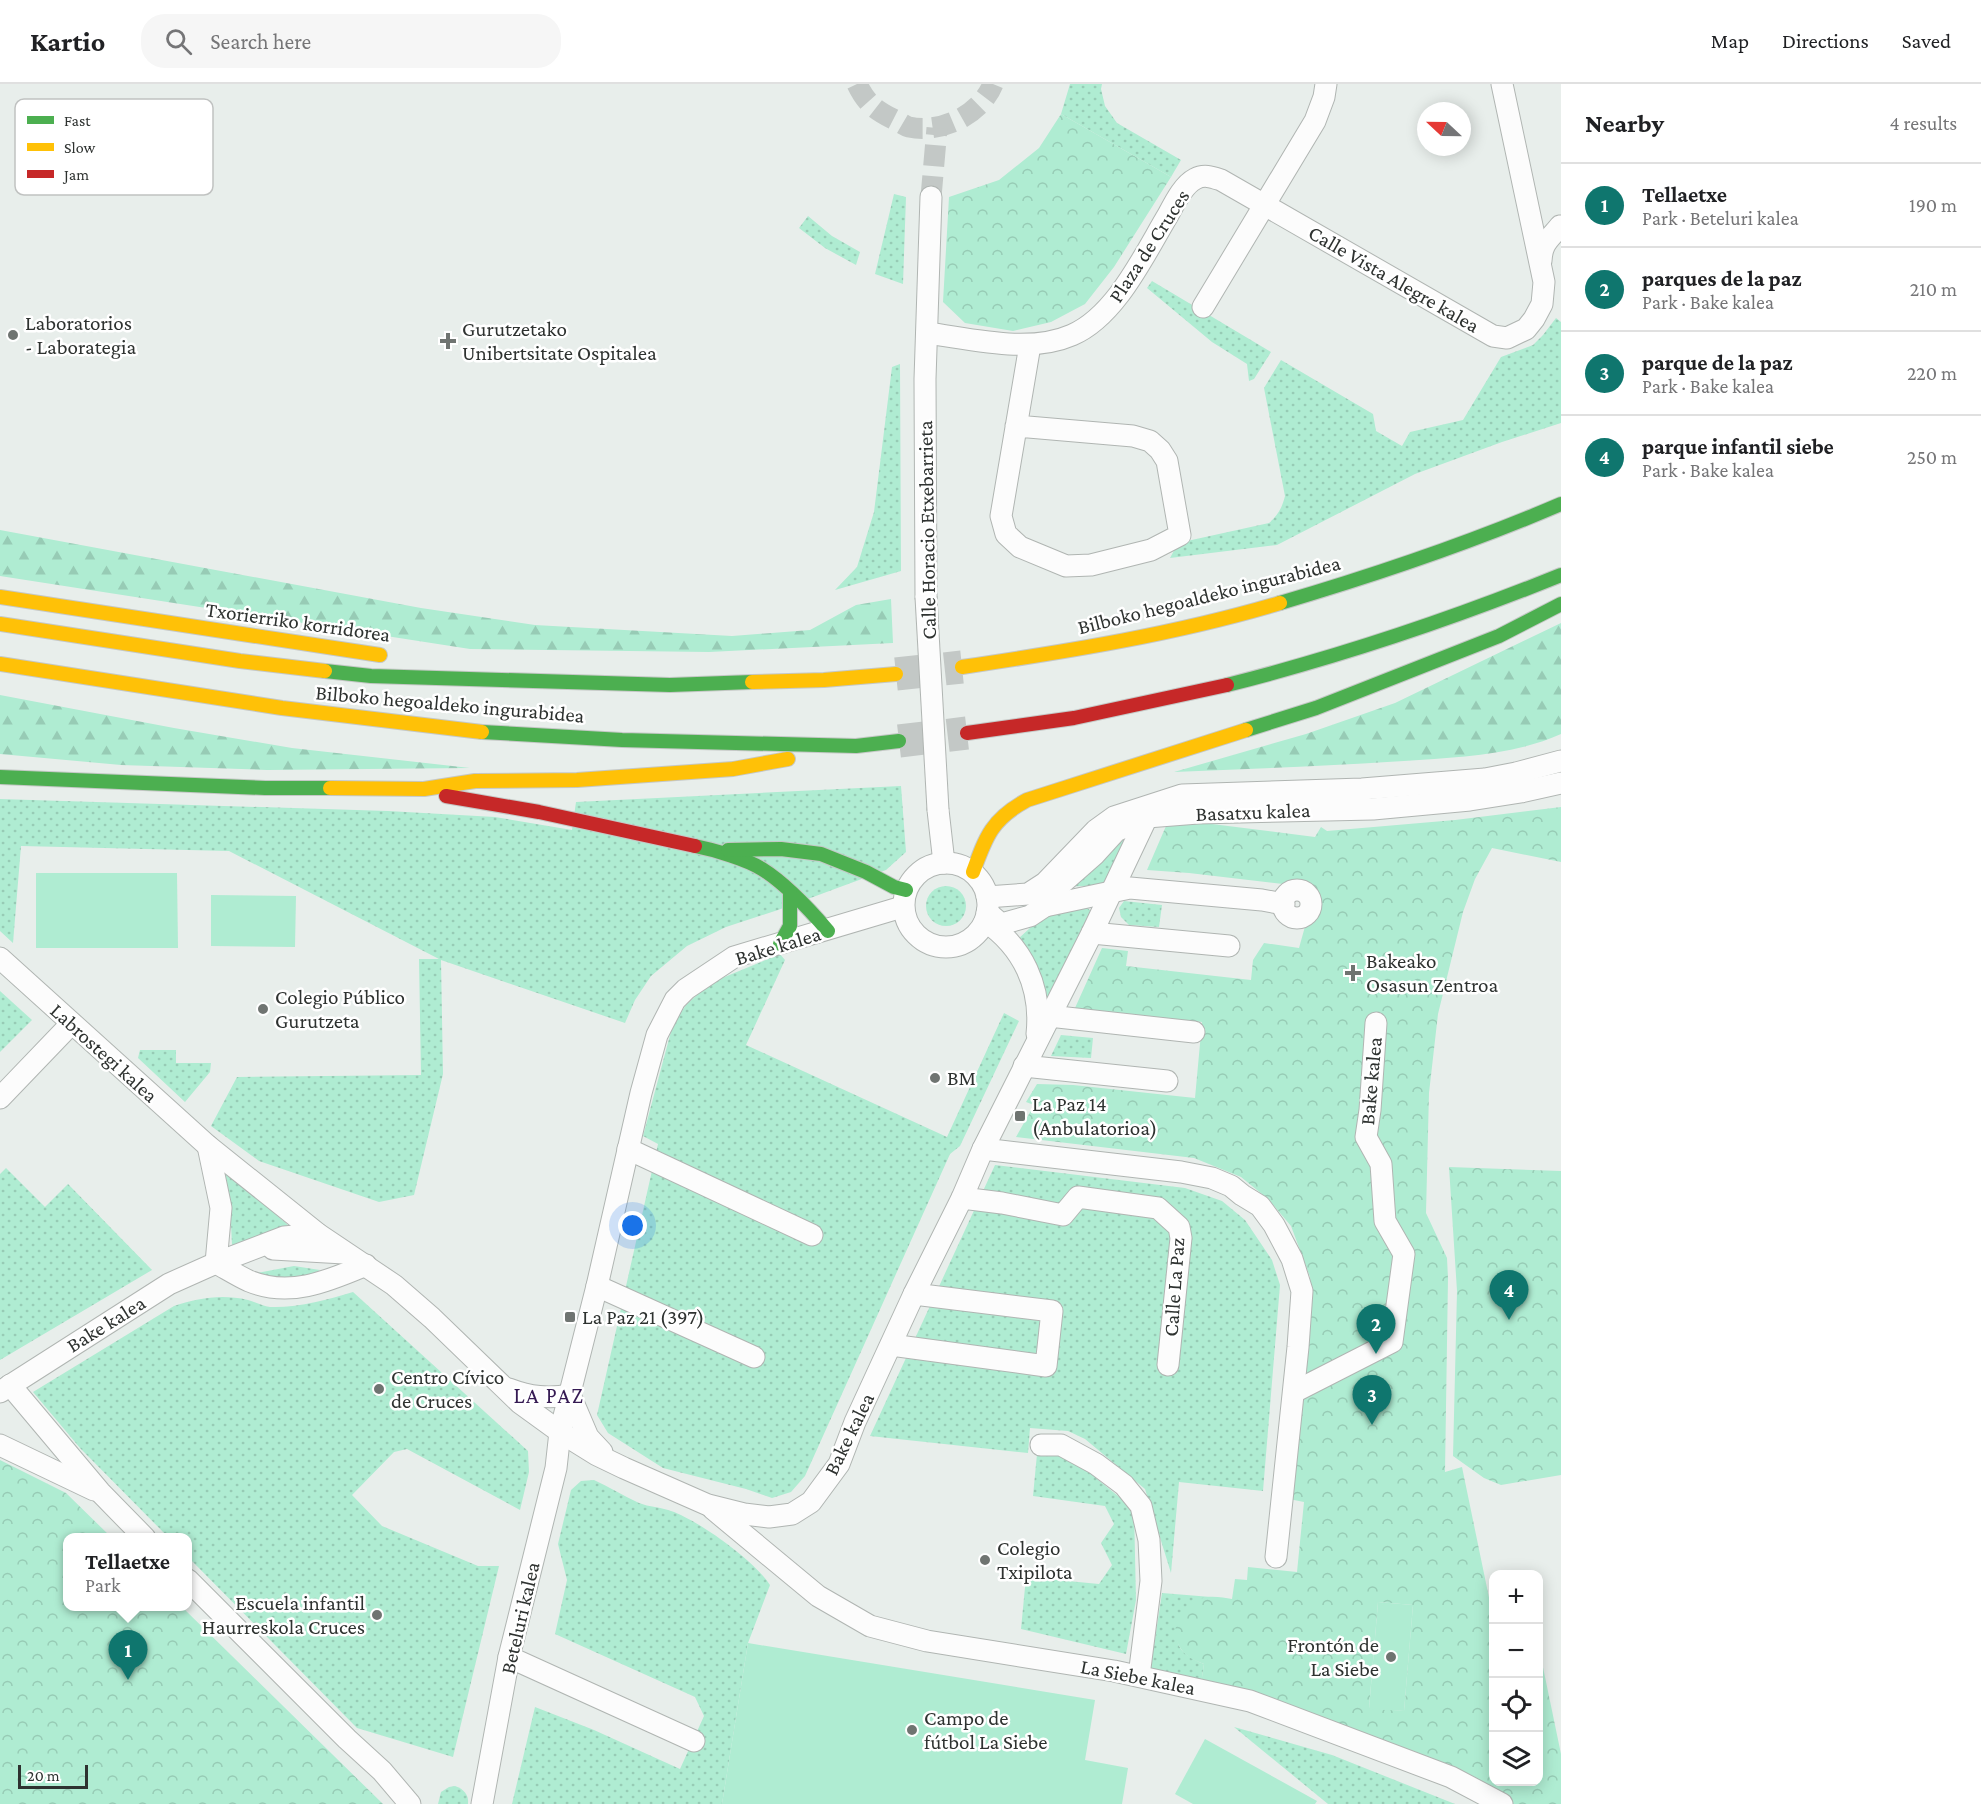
<!DOCTYPE html>
<html lang="en">
<head>
<meta charset="utf-8">
<style>
	:root { --surface:#fff; --page:#f6f6f6; --text:#202124; --muted:#757577; --line:#e0e0e0; --accent:#0f766e }
	body { margin:0; font-family:"Crimson Pro",serif; background:var(--page); color:var(--text) }
	.controls { position:absolute; right:18px; bottom:18px; display:grid; overflow:hidden; border-radius:12px; box-shadow:0 3px 15px #0003 }
	.controls button { width:54px; height:54px; display:grid; place-items:center; padding:0; border:0; border-bottom:2px solid var(--line); background:var(--surface); color:var(--text); font:30px sans-serif }
	.compass { position:absolute; left:1417px; top:18px; width:54px; height:54px; border-radius:50%; background:var(--surface); box-shadow:0 3px 15px #0003; rotate:292deg }
	.scale { position:absolute; left:18px; bottom:15px; width:70px; box-sizing:border-box; padding-left:6px; border:3px solid #2e3230; border-top:0; font-size:16px; line-height:21px; white-space:nowrap; color:#2e3230; -webkit-text-stroke:4px #fff; paint-order:stroke }
	.you { position:absolute; left:633px; top:1142px; width:21px; height:21px; margin:-15px; border:4px solid #fff; border-radius:50%; background:#1a73e8; box-shadow:0 0 0 9px #1a73e833 }
	.badge { display:grid; place-items:center; width:39px; height:39px; border-radius:50%; background:var(--accent); color:#fff; font-size:20px; font-weight:700 }
	.pin { position:absolute; translate:-50% -50px; filter:drop-shadow(0 2px 3px #0008) }
	.pin::after { content:''; position:absolute; top:32px; width:21px; height:18px; background:inherit; clip-path:polygon(0 0,100% 0,50% 100%) }
	.popup { position:absolute; left:63px; top:1449px; width:129px; height:78px; box-sizing:border-box; display:grid; place-content:center; border-radius:12px; background:var(--surface); filter:drop-shadow(0 2px 4px #0005); font-size:20px; white-space:nowrap; color:var(--muted) }
	.popup b { font-size:22px; color:var(--text) }
	.popup::after { content:''; position:absolute; left:50%; top:100%; margin-left:-12px; border:12px solid transparent; border-top-color:var(--surface) }
	.list { margin:0; padding:0; list-style:none }
	h2 { display:flex; justify-content:space-between; align-items:center; height:78px; margin:0; padding:0 24px; font-size:26px }
	h2 small { font-size:20px; font-weight:400; color:var(--muted) }
	.list li { display:grid; grid-template-columns:39px 1fr auto; gap:18px; align-items:center; box-sizing:border-box; height:84px; padding:0 24px; border-top:2px solid var(--line) }
	.list b { display:block; font-size:22px; white-space:nowrap }
	.list p { margin:0; font-size:20px; white-space:nowrap; color:var(--muted) }
	.list em { font-size:20px; font-style:normal; color:var(--muted) }
	.icon { flex:none; width:33px; height:33px; fill:none; stroke:currentColor; stroke-width:2; stroke-linecap:round; stroke-linejoin:round }
	.map { position:relative; flex:none; width:1561px; height:1720px; overflow:hidden }
	header { display:flex; align-items:center; gap:36px; box-sizing:border-box; height:84px; padding:0 30px; background:var(--surface); border-bottom:2px solid var(--line) }
	header strong { font-size:28px }
	nav { display:flex; gap:33px; margin-inline-start:auto; font-size:21px }
	.search { width:420px; height:54px; background:var(--page); display:flex; align-items:center; gap:15px; box-sizing:border-box; padding:0 21px; border-radius:24px; color:var(--muted); font-size:22px }
	main { display:flex }
	aside { flex:1; background:var(--surface) }
	.map>svg:first-child { display:block }
	.grass { fill:url(#grass-dots) }
	.forest { fill:url(#forest-firs) }
	.park { fill:url(#park-crowns); fill-rule:evenodd }
	.pitch { fill:#afecd2 }
	.lines { fill:none; stroke-linecap:round; stroke-linejoin:round }
	.street-tunnel { stroke:#c3c8c6; stroke-width:21; stroke-dasharray:21 10; stroke-linecap:butt }
	.highway-tunnel { stroke:#c3c8c6; stroke-width:33; stroke-dasharray:33 16; stroke-linecap:butt }
	.street-casing { stroke:#b0b5b2; stroke-width:23 }
	.fast-casing { stroke:#c5c8c6; stroke-width:16 }
	.slow-casing { stroke:#c5c8c6; stroke-width:16 }
	.jam-casing { stroke:#c5c8c6; stroke-width:16 }
	.street { stroke:#fcfcfc; stroke-width:21 }
	.fast { stroke:#4caf50; stroke-width:14 }
	.slow { stroke:#ffc107; stroke-width:14 }
	.jam { stroke:#c62828; stroke-width:14 }
	.street-bridge-casing { stroke:#b0b5b2; stroke-width:23; stroke-linecap:butt }
	.street-bridge { stroke:#fcfcfc; stroke-width:21 }
	.poi-dot { fill:#6f7471; stroke:#fff; stroke-width:2 }
	.labels { text-anchor:middle; stroke-width:5; stroke-linejoin:round; paint-order:stroke }
	.street-label { font-size:21px; fill:#2e3230; stroke:#fff }
	.poi-label { font-size:21px; fill:#2e3230; stroke:#fff; text-anchor:start }
	.neighbourhood-label { font-size:22px; letter-spacing:1.5px; fill:#351a53; stroke:#fff }
	.key { fill:#fff; stroke:#c0c2c1; stroke-width:1.5 }
	.key-label { font-size:16px; fill:#2e3230 }
</style>
</head>
<body>
<header>
<strong>Kartio</strong>
<div class="search"><svg class="icon" aria-label="search" viewBox="0 0 24 24"><circle cx="10" cy="10" r="6"/><path d="M15 15l6 6"/></svg>Search here</div>
<nav><a>Map</a><a>Directions</a><a>Saved</a></nav>
</header>
<main>
<div class="map">
<svg width="1561" height="1720" viewBox="0 0 1561 1720">
	<defs>
		<pattern id="grass-dots" width="8" height="8" patternUnits="userSpaceOnUse" patternTransform="scale(1.5)"><rect width="8" height="8" fill="#afecd2"/><path d="M2 2h.1M6 6h.1" fill="none" stroke="#97cbb5" stroke-width="1.8" stroke-linecap="round"/></pattern>
		<pattern id="forest-firs" width="22" height="20" patternUnits="userSpaceOnUse" patternTransform="scale(1.5)"><rect width="22" height="20" fill="#afecd2"/><path d="M5 1l3.5 6h-7zM16 11l3.5 6h-7z" fill="#97cbb5"/></pattern>
		<pattern id="park-crowns" width="20" height="18" patternUnits="userSpaceOnUse" patternTransform="scale(1.5)"><rect width="20" height="18" fill="#afecd2"/><path d="M2 6a3 3 0 1 1 6 0M12 15a3 3 0 1 1 6 0" fill="none" stroke="#97cbb5"/></pattern>
	</defs>
	<rect width="100%" height="100%" fill="#e8eeeb"/>
	<!-- grass -->
	<g class="grass">
		<path d="M1070 0H1102L1101 5 1105 22 1117 39 1181 76 1171 93 1061 30Z"/>
		<path d="M894 110 906 113 903 200 875 190Z"/>
		<path d="M808 132 832 152 860 168 856 181 825 164 799 144Z"/>
		<path d="M1152 197 1271 268 1254 295 1249 297 1247 280 1212 258 1147 204Z"/>
		<path d="M1556 234 1561 238V339L1502 358 1415 390 1277 461 1170 474 1178 459 1269 439C1278 431 1282 424 1285 412L1264 304 1281 276 1373 330 1376 347 1402 362 1410 348 1463 336 1501 273 1533 261 1543 251Z"/>
		<path d="M900 280 901 487 835 506 857 483 874 428 892 283Z"/>
		<path d="M901 702 906 768 886 786 778 826 726 843 687 862 651 892 635 916 625 939 441 876 443 990 414 1111 379 1118 259 1077 211 1042 237 993 421 991 419 875H439L229 767 21 762 13 859 0 847V715L388 727 495 733 572 746 576 718Z"/>
		<path d="M1135 742 1106 801 1062 803Z"/>
		<circle cx="946" cy="822" r="20"/>
		<path d="M1124 817 1162 821 1159 843 1129 841 1121 833 1119 824Z"/>
		<path d="M1085 822 1091 827 1044 926 1042 893 1018 855 1043 832Z"/>
		<path d="M780 870 785 876 746 961 947 1053 1004 929 1019 937 960 1062 950 1070 805 1392 791 1408 772 1414 746 1405 663 1384 608 1349 597 1331 658 1060 643 1052 673 940 686 921 710 899Z"/>
		<path d="M0 907 32 936 0 968Z"/>
		<path d="M1061 951 1093 954 1091 974 1051 972Z"/>
		<path d="M140 966H176V979H211L210 988 185 1018 138 974Z"/>
		<path d="M995 1081 1185 1104 1222 1117 1245 1136 1272 1176 1280 1201 1263 1407 1179 1398 1171 1489 1145 1405 1085 1355 1068 1347 1030 1344 1028 1369 870 1352Z"/>
		<path d="M6 1084 45 1123 68 1100 152 1186 0 1276V1090Z"/>
		<path d="M223 1085 288 1141 232 1161 230 1118Z"/>
		<path d="M294 1182 320 1186 300 1197 279 1195 257 1189Z"/>
		<path d="M353 1208 528 1367 529 1388 520 1426 407 1365 394 1368 352 1411 382 1442 478 1482H499L453 1673 357 1644 188 1473V1454L168 1453 80 1364 33 1308 174 1222C199 1214 221 1210 248 1216 255 1218 263 1222 270 1223 298 1224 327 1216 353 1208Z"/>
		<path d="M1037 1370 1070 1373 1134 1425 1136 1516 1126 1570 1021 1545 1026 1493 1099 1500 1112 1481 1101 1459 1114 1440 1105 1422 1033 1412Z"/>
		<path d="M594 1396C609 1403 624 1412 639 1419 649 1423 661 1423 671 1427 698 1436 755 1477 770 1501L748 1559 722 1720H512L535 1623 594 1646 680 1685 704 1632 695 1613 555 1550 567 1496 558 1460 571 1406 581 1397Z"/>
		<path d="M1162 1509 1211 1513 1178 1537C1174 1562 1180 1570 1204 1580L1200 1606 1149 1594Z"/>
		<path d="M1234 1643 1332 1671 1455 1720H1328Z"/>
		<path d="M455 1702C464 1705 469 1711 468 1720H438L441 1708 449 1703Z"/>
	</g>
	<!-- forest -->
	<g class="forest">
		<path d="M0 446 421 524 535 541 732 552 810 546 856 521 891 515 893 559 709 568 470 565 0 492Z"/>
		<path d="M1561 539V650C1512 672 1456 673 1404 677 1327 682 1251 685 1174 688L1306 650 1395 619Z"/>
		<path d="M0 611 174 644 292 664 470 684 267 686 121 681 0 670Z"/>
	</g>
	<!-- park -->
	<g class="park">
		<path d="M1061 30 1171 93 1114 183 1085 220 1051 238 1013 247 965 239 943 218 949 113 999 96 1039 64Z"/>
		<path d="M1561 723V778L1492 764 1475 795 1463 828 1438 930 1429 1009 1426 1129 1447 1174 1448 1194 1445 1388 1462 1383 1493 1533 1494 1698H1538L1539 1564 1561 1670V1720H1510L1200 1606 1204 1580C1196 1577 1186 1573 1181 1565 1166 1543 1184 1516 1208 1513 1216 1512 1225 1514 1232 1515L1235 1495 1247 1496 1248 1483 1297 1488 1304 1418 1289 1415 1311 1219 1310 1193 1291 1142 1268 1115 1241 1093 1194 1074 1016 1053 1034 1021 1026 1018 1037 1000 1073 1001 1195 1014 1202 938 1075 924 1102 864 1128 867 1126 882 1251 896 1253 876 1264 859 1299 864 1311 821 1309 803 1189 789 1147 786 1166 742 1196 738 1315 753 1321 743 1327 747 1455 736ZM1378 1518 1413 1521 1404 1627 1369 1624Z"/>
		<path d="M1449 1083 1561 1087V1391L1501 1401 1484 1394 1453 1372 1457 1207Z"/>
		<path d="M0 1376 66 1409 111 1453 68 1454V1522L182 1523 383 1720H0Z"/>
	</g>
	<!-- pitch -->
	<g class="pitch">
		<path d="M36 789H177L178 864H36Z"/>
		<path d="M211 811 296 812 295 863 211 862Z"/>
		<path d="M1378 1518 1413 1521 1404 1627 1369 1625Z"/>
		<path d="M748 1559 1095 1616 1085 1676 1128 1684 1122 1720H722Z"/>
		<path d="M1205 1655 1317 1717 1315 1720H1193L1175 1710Z"/>
	</g>
	<g class="lines">
		<!-- street-tunnel -->
		<g class="street-tunnel">
			<path d="M857 0C867 21 877 27 897 37 900 38 905 42 909 43 942 50 981 30 993 0"/>
			<path d="M931 113 937 44"/>
		</g>
		<!-- highway-tunnel -->
		<g class="highway-tunnel">
			<path d="M896 590 962 583"/>
			<path d="M899 657 967 649"/>
		</g>
		<!-- street casing -->
		<g class="street-casing">
			<g id="street">
				<path d="M1541 177C1542 158 1549 156 1560 142"/>
				<path d="M1203 223 1315 37 1324 13 1326 0"/>
				<path d="M927 249C972 255 1029 270 1072 251 1116 232 1144 171 1168 131 1174 120 1183 101 1195 95 1204 90 1212 93 1221 96L1493 252 1507 254 1526 245 1534 235 1542 220 1544 198 1502 0"/>
				<path d="M1016 342 1133 352 1150 357 1160 366 1167 377 1180 451 1151 466 1091 481 1066 482 1020 463 1006 450 1001 432 1030 261"/>
				<path d="M926 513 925 295 931 113"/>
				<path d="M938 726 944 779"/>
				<circle cx="946" cy="821" r="42"/>
				<circle cx="1297" cy="820" r="14"/>
				<path d="M987 813 1028 810 1045 799 1096 746 1114 733 1182 711 1362 705 1485 695 1516 689 1561 677"/>
				<path d="M1045 822 1130 804 1262 816 1284 820"/>
				<path d="M987 828 1001 840 1030 832 1045 822 1062 799 1095 770 1116 747 1147 733 1198 729 1373 725 1470 716 1521 708 1561 699"/>
				<path d="M985 837C1023 863 1042 903 1037 950"/>
				<path d="M1092 849 1229 862"/>
				<path d="M0 874 208 1062 318 1150 394 1201 432 1234 520 1319 560 1348 597 1371 624 1384 708 1421 744 1430 769 1433 792 1430 811 1418 839 1380 855 1338 914 1210 962 1114 983 1065 1092 849 1147 733"/>
				<path d="M1049 932 1194 948"/>
				<path d="M1024 982 1167 997"/>
				<path d="M0 1014 71 940"/>
				<path d="M208 1062 221 1124 216 1179"/>
				<path d="M628 1065 812 1151"/>
				<path d="M983 1065 1181 1088 1212 1094 1231 1102 1242 1111 1260 1122 1274 1141 1292 1175 1302 1207 1298 1263 1276 1473"/>
				<path d="M962 1114 1002 1119 1063 1131 1078 1113 1158 1124 1179 1143 1181 1154 1168 1281"/>
				<path d="M273 1165 344 1169"/>
				<path d="M216 1179C227 1185 238 1192 249 1197 290 1214 328 1197 366 1181"/>
				<path d="M597 1202 754 1273"/>
				<path d="M891 1261 1046 1282 1052 1227 914 1210"/>
				<path d="M10 1301 100 1408 145 1454"/>
				<path d="M509 1305C530 1313 548 1315 570 1311"/>
				<path d="M0 1308 169 1200 216 1179 284 1153 318 1150"/>
				<path d="M1294 1308 1392 1258 1404 1170 1385 1137 1381 1080 1366 1053 1370 1026 1376 939"/>
				<path d="M570 1311 588 1353 602 1368"/>
				<path d="M0 1361 94 1406"/>
				<path d="M1041 1361H1061L1096 1380 1124 1401 1141 1422 1149 1456 1151 1497 1139 1592"/>
				<path d="M713 1425 818 1512 870 1542 927 1557 1114 1587 1250 1617 1451 1693 1502 1720"/>
				<path d="M188 1496 347 1655 382 1687 410 1720"/>
				<path d="M509 1573 694 1657"/>
				<path d="M482 1720 509 1573 556 1384 560 1348 597 1202 641 1009 657 951 675 916 686 905 734 873 902 823"/>
			</g>
		</g>
		<!-- fast casing -->
		<g class="fast-casing">
			<g id="fast">
				<path d="M1280 519C1375 491 1470 459 1561 420"/>
				<path d="M325 587 371 592 670 601 752 598"/>
				<path d="M1227 601C1342 572 1452 535 1561 491"/>
				<path d="M1246 646 1316 624 1499 552 1561 520"/>
				<path d="M482 648 622 656 856 662 899 657"/>
				<path d="M0 693 265 704H330"/>
				<path d="M695 762C715 766 746 775 762 785 786 800 810 826 828 847"/>
				<path d="M728 766 781 765 821 770 866 788 894 803 906 806"/>
				<path d="M780 860 790 842V809"/>
			</g>
		</g>
		<!-- slow casing -->
		<g class="slow-casing">
			<g id="slow">
				<path d="M0 513 380 571"/>
				<path d="M0 540 240 577 325 587"/>
				<path d="M0 580 282 624 482 648"/>
				<path d="M962 583C1070 567 1176 550 1280 519"/>
				<path d="M752 598 824 596 896 590"/>
				<path d="M330 704 424 705 475 697 577 696 733 685 788 675"/>
				<path d="M973 788C986 752 992 735 1027 716L1246 646"/>
			</g>
		</g>
		<!-- jam casing -->
		<g class="jam-casing">
			<g id="jam">
				<path d="M967 649 1074 634 1227 601"/>
				<path d="M446 712 539 728 695 762"/>
			</g>
		</g>
		<!-- street -->
		<use href="#street" class="street"/>
		<!-- fast -->
		<use href="#fast" class="fast"/>
		<!-- slow -->
		<use href="#slow" class="slow"/>
		<!-- jam -->
		<use href="#jam" class="jam"/>
		<!-- street-bridge casing -->
		<g class="street-bridge-casing">
			<path id="street-bridge" d="M926 513 938 726"/>
		</g>
		<!-- street-bridge -->
		<use href="#street-bridge" class="street-bridge"/>
	</g>
	<!-- markers -->
	<g class="poi-dot">
		<circle cx="13" cy="251" r="6"/>
		<path d="M445 248h6v6h6v6h-6v6h-6v-6h-6v-6h6z"/>
		<path d="M1350 880h6v6h6v6h-6v6h-6v-6h-6v-6h6z"/>
		<circle cx="263" cy="925" r="6"/>
		<circle cx="935" cy="994" r="6"/>
		<rect x="1014" y="1026" width="12" height="12" rx="3"/>
		<rect x="564" y="1227" width="12" height="12" rx="3"/>
		<circle cx="379" cy="1305" r="6"/>
		<circle cx="985" cy="1476" r="6"/>
		<circle cx="377" cy="1531" r="6"/>
		<circle cx="1391" cy="1573" r="6"/>
		<circle cx="912" cy="1646" r="6"/>
	</g>
	<g class="labels">
		<!-- street labels -->
		<g class="street-label">
			<text transform="translate(1149 162) rotate(-57)" y="7">Plaza de Cruces</text>
			<text transform="translate(1394 195) rotate(30)" y="7">Calle Vista Alegre kalea</text>
			<text transform="translate(927 446) rotate(-91)" y="7">Calle Horacio Etxebarrieta</text>
			<text transform="translate(1209 511) rotate(-14)" y="7">Bilboko hegoaldeko ingurabidea</text>
			<text transform="translate(298 538) rotate(8)" y="7">Txorierriko korridorea</text>
			<text transform="translate(450 620) rotate(5)" y="7">Bilboko hegoaldeko ingurabidea</text>
			<text transform="translate(1253 728) rotate(-2)" y="7">Basatxu kalea</text>
			<text transform="translate(778 862) rotate(-17)" y="7">Bake kalea</text>
			<text transform="translate(104 969) rotate(42)" y="7">Labrostegi kalea</text>
			<text transform="translate(1371 997) rotate(-85)" y="7">Bake kalea</text>
			<text transform="translate(1174 1203) rotate(-86)" y="7">Calle La Paz</text>
			<text transform="translate(106 1240) rotate(-32)" y="7">Bake kalea</text>
			<text transform="translate(849 1350) rotate(-64)" y="7">Bake kalea</text>
			<text transform="translate(520 1534) rotate(-77)" y="7">Beteluri kalea</text>
			<text transform="translate(1138 1593) rotate(11)" y="7">La Siebe kalea</text>
		</g>
		<!-- poi labels -->
		<g class="poi-label">
			<text x="25" y="246">Laboratorios<tspan x="25" dy="24">- Laborategia</tspan></text>
			<text x="462" y="252">Gurutzetako<tspan x="462" dy="24">Unibertsitate Ospitalea</tspan></text>
			<text x="1366" y="884">Bakeako<tspan x="1366" dy="24">Osasun Zentroa</tspan></text>
			<text x="275" y="920">Colegio Público<tspan x="275" dy="24">Gurutzeta</tspan></text>
			<text x="947" y="1001">BM</text>
			<text x="1032" y="1027">La Paz 14<tspan x="1032" dy="24">(Anbulatorioa)</tspan></text>
			<text x="582" y="1240">La Paz 21 (397)</text>
			<text x="391" y="1300">Centro Cívico<tspan x="391" dy="24">de Cruces</tspan></text>
			<text x="997" y="1471">Colegio<tspan x="997" dy="24">Txipilota</tspan></text>
			<text x="365" y="1526" text-anchor="end">Escuela infantil<tspan x="365" dy="24">Haurreskola Cruces</tspan></text>
			<text x="1379" y="1568" text-anchor="end">Frontón de<tspan x="1379" dy="24">La Siebe</tspan></text>
			<text x="924" y="1641">Campo de<tspan x="924" dy="24">fútbol La Siebe</tspan></text>
		</g>
		<!-- neighbourhood labels -->
		<g class="neighbourhood-label">
			<text x="549" y="1319">LA PAZ</text>
		</g>
	</g>
	<!-- legend -->
	<rect x="15" y="15" width="198" height="96" rx="9" class="key"/>
	<rect x="27" y="32" width="27" height="8" fill="#4caf50"/>
	<rect x="27" y="59" width="27" height="8" fill="#ffc107"/>
	<rect x="27" y="86" width="27" height="8" fill="#c62828"/>
	<g class="key-label">
		<text x="64" y="42">Fast</text>
		<text x="64" y="69">Slow</text>
		<text x="64" y="96">Jam</text>
	</g>
</svg>
<div class="controls">
<button>+</button>
<button>−</button>
<button><svg class="icon" aria-label="locate" viewBox="0 0 24 24"><circle cx="12" cy="12" r="6"/><path d="M12 2v4M12 18v4M2 12h4M18 12h4"/></svg></button>
<button><svg class="icon" aria-label="layers" viewBox="0 0 24 24"><path d="M12 4l9 5-9 5-9-5zM3 14l9 5 9-5"/></svg></button>
</div>
<svg class="compass" viewBox="-18 -18 36 36"><path d="M0-13l5 13h-10z" fill="#e53935"/><path d="M0 13l5-13h-10z" fill="#757577"/></svg>
<div class="scale">20 m</div>
<div class="you"></div>
<div class="pin badge" style="left:128px;top:1596px">1</div>
<div class="popup"><b>Tellaetxe</b>Park</div>
<div class="pin badge" style="left:1376px;top:1270px">2</div>
<div class="pin badge" style="left:1372px;top:1341px">3</div>
<div class="pin badge" style="left:1509px;top:1236px">4</div>
</div>
<aside>
<h2>Nearby<small>4 results</small></h2>
<ul class="list">
<li><span class="badge">1</span><div><b>Tellaetxe</b><p>Park · Beteluri kalea</p></div><em>190 m</em></li>
<li><span class="badge">2</span><div><b>parques de la paz</b><p>Park · Bake kalea</p></div><em>210 m</em></li>
<li><span class="badge">3</span><div><b>parque de la paz</b><p>Park · Bake kalea</p></div><em>220 m</em></li>
<li><span class="badge">4</span><div><b>parque infantil siebe</b><p>Park · Bake kalea</p></div><em>250 m</em></li>
</ul>
</aside>
</main>
</body>
</html>
